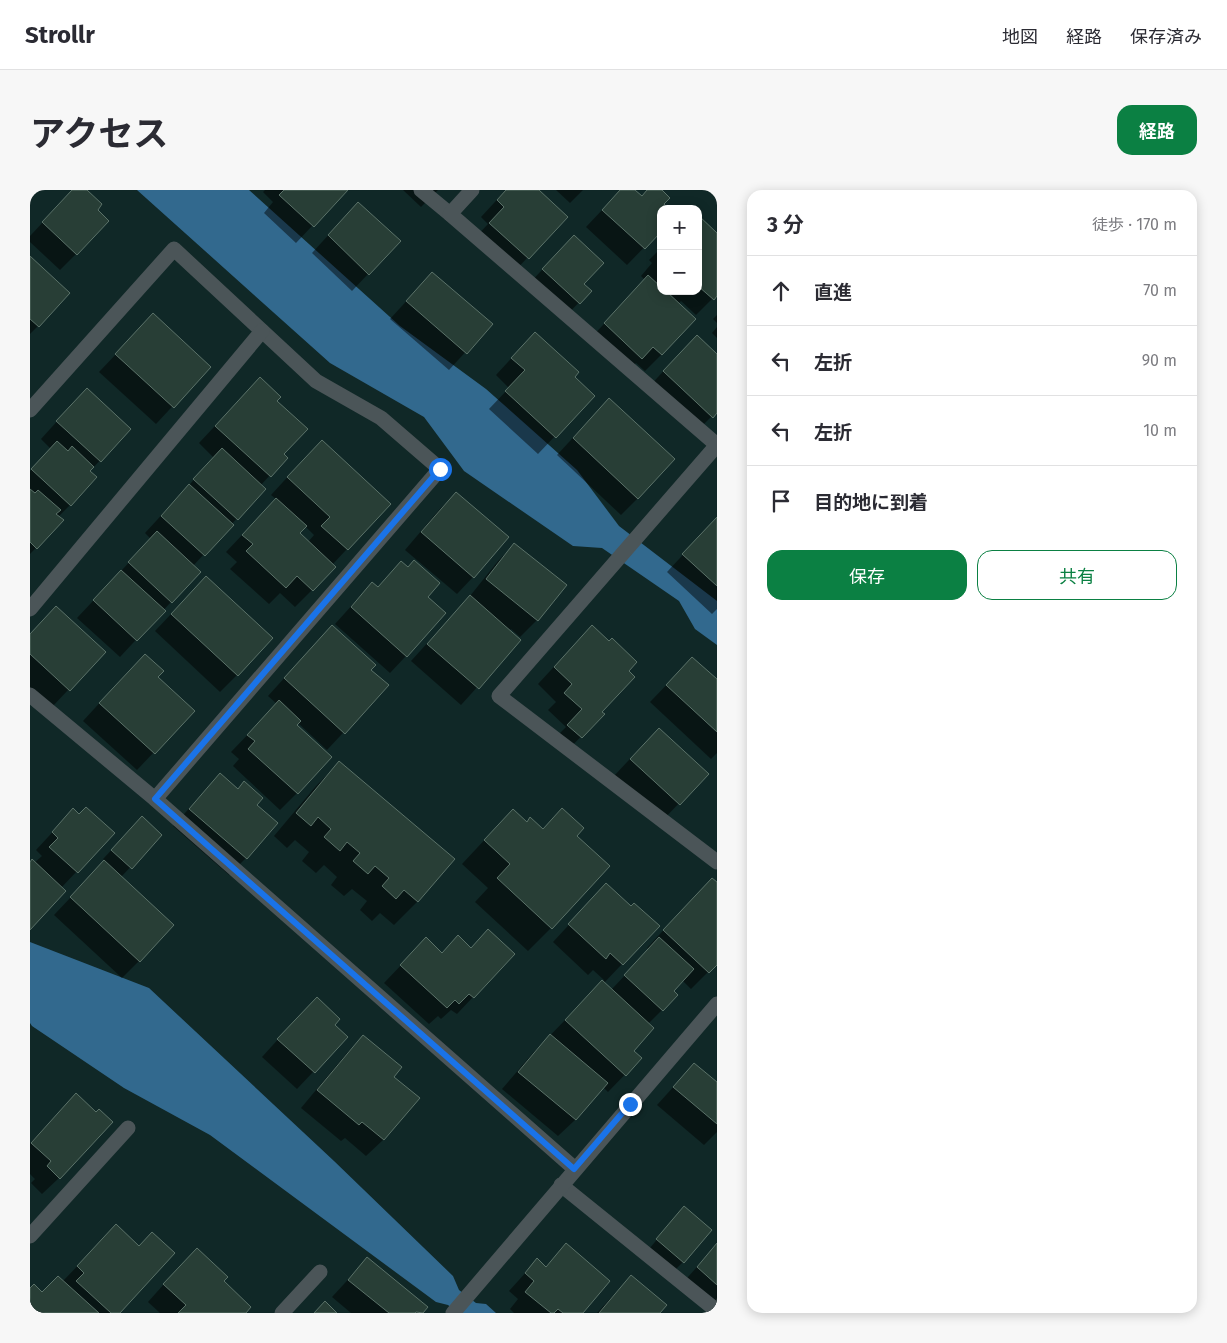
<!DOCTYPE html>
<html lang="ja">
<head>
<meta charset="utf-8">
<style>
	:root { --surface:#fff; --page:#f7f7f7; --text:#2b2b33; --muted:#7c7c81; --line:#e1e1e2; --accent:#0b8043 }
	body { margin:0; font-family:"Fira Sans","Noto Sans JP",sans-serif; background:var(--page); color:var(--text) }
	.controls { position:absolute; right:15px; top:15px; display:grid; overflow:hidden; border-radius:10px; box-shadow:0 2px 12px #0003 }
	.controls button { width:45px; height:45px; display:grid; place-items:center; padding:0; border:0; border-bottom:1px solid var(--line); background:var(--surface); color:var(--text); font:25px sans-serif }
	.stop { position:absolute; width:15px; height:15px; margin:-11px; border:4px solid #1a73e8; border-radius:50%; background:#fff }
	.stop.end { background:#1a73e8; border-color:#fff; box-shadow:0 1px 5px #0008 }
	.list { margin:0; padding:0; list-style:none }
	h2 { display:flex; justify-content:space-between; align-items:center; height:65px; margin:0; padding:0 20px; font-size:21px }
	h2 small { font-size:16px; font-weight:400; color:var(--muted) }
	.list li { display:grid; grid-template-columns:32px 1fr auto; gap:15px; align-items:center; box-sizing:border-box; height:70px; padding:0 20px; border-top:1px solid var(--line) }
	.list b { display:block; font-size:19px; white-space:nowrap }
	.list em { font-size:16px; font-style:normal; color:var(--muted) }
	.actions { display:flex; gap:10px; padding:15px 20px }
	.actions a { flex:1; padding:11px 0; border:1px solid var(--accent); border-radius:15px; text-align:center; font-size:18px; color:var(--accent) }
	.actions .main { background:var(--accent); color:#fff }
	.icon { flex:none; width:28px; height:28px; fill:none; stroke:currentColor; stroke-width:2; stroke-linecap:round; stroke-linejoin:round }
	.map { position:relative; flex:none; width:687px; height:1123px; overflow:hidden; border-radius:15px }
	header { display:flex; align-items:center; gap:30px; box-sizing:border-box; height:70px; padding:0 25px; background:var(--surface); border-bottom:1px solid var(--line) }
	header strong { font-size:24px }
	nav { display:flex; gap:28px; margin-inline-start:auto; font-size:18px }
	.intro { display:flex; align-items:center; justify-content:space-between; box-sizing:border-box; height:120px; padding:0 30px }
	h1 { margin:0; font-size:35px }
	.button { padding:12px 22px; border-radius:15px; background:var(--accent); color:#fff; font-size:18px; font-weight:700 }
	main { display:flex; gap:30px; padding:0 30px }
	aside { flex:1; background:var(--surface); border-radius:15px; box-shadow:0 2px 12px #0003 }
	.map>svg:first-child { display:block }
	.water { fill:#32698e }
	.shadow { fill:#0007; fill-rule:evenodd }
	.building { fill:#283e36; stroke:#5b7269 }
	.lines { fill:none; stroke-linecap:round; stroke-linejoin:round }
	.minor { stroke:#4b5558; stroke-width:15 }
	.route { stroke:#1a73e8; stroke-width:6 }
</style>
</head>
<body>
<header>
<strong>Strollr</strong>
<nav><a>地図</a><a>経路</a><a>保存済み</a></nav>
</header>
<div class="intro"><h1>アクセス</h1><a class="button">経路</a></div>
<main>
<div class="map">
<svg width="687" height="1123" viewBox="0 0 687 1123">
	<rect width="100%" height="100%" fill="#102827"/>
	<!-- water -->
	<g class="water">
		<path d="M107 0H219L370 136 456 199 547 280 589 336 687 411V455L665 439 649 411 572 358 543 356 434 281 394 227 300 173Z"/>
		<path d="M0 752 119 798 304 971 423 1086 429 1100 446 1113 456 1114 466 1123H428L418 1115 406 1112 180 945 94 898 2 836 0 833Z"/>
	</g>
	<!-- shadow -->
	<g class="shadow">
		<path d="M43 0H55L66 20 46 64 30 80 0 52V46Z"/>
		<path d="M235 0H316L266 53 234 23 243 12 233 2Z"/>
		<path d="M373 0H408L391 17Z"/>
		<path d="M476 0H507L536 27 481 85 443 50 458 34 451 27Z"/>
		<path d="M526 0H553L540 13Z"/>
		<path d="M591 0H603L611 7 618 0H630L633 14 631 19V40L597 75 556 37Z"/>
		<path d="M668 27 687 44V104L666 125 651 111 648 114 632 164 615 181 606 173 594 184 558 151 615 90 611 86 622 73 619 70 631 58V101H668Z"/>
		<path d="M312 30 338 84 322 101 282 63Z"/>
		<path d="M527 64 560 101 532 130 496 97Z"/>
		<path d="M0 68 8 136 0 144Z"/>
		<path d="M402 83 461 134 419 180 360 129Z"/>
		<path d="M687 125V133L683 129Z"/>
		<path d="M687 137V148L682 143Z"/>
		<path d="M107 142 179 177 126 234 69 182Z"/>
		<path d="M489 160 563 206 508 264 459 219 479 198 466 185Z"/>
		<path d="M650 163 687 165V221L665 243 617 199Z"/>
		<path d="M213 206 245 211 252 264 256 268 230 296 234 299 163 376 141 412 90 467 47 428 121 349 115 343 184 268 169 253Z"/>
		<path d="M40 217 99 240 59 282 40 315 28 327 32 331 0 364V281L21 259 11 249Z"/>
		<path d="M563 226 608 308 591 325 527 265Z"/>
		<path d="M275 268 359 314 302 375 282 400 265 417 250 403 239 414 200 379 207 372 196 362 246 309 241 305ZM275 336 284 345 278 352 268 343Z"/>
		<path d="M426 303 443 387 427 404 375 360 409 320Z"/>
		<path d="M687 328V419L682 424 637 382Z"/>
		<path d="M484 355 507 430 490 447 481 439 479 441 490 450 431 515 381 471 440 406 468 371Z"/>
		<path d="M371 373 396 407 376 466 360 483 305 434 342 393 347 398Z"/>
		<path d="M159 405 207 485 190 502 125 441Z"/>
		<path d="M0 445 74 462 22 517 0 497Z"/>
		<path d="M285 454 339 480 357 496 297 560 268 533 266 535 267 603 250 620 203 576 209 569 201 562 247 514 238 506Z"/>
		<path d="M545 454 597 481 571 522 573 524 534 564 521 552 536 537 518 520 526 512 508 494Z"/>
		<path d="M98 482 126 488 163 521 107 580 53 531Z"/>
		<path d="M646 485 687 491V563L681 569 620 512Z"/>
		<path d="M612 556 677 584 632 631 584 586Z"/>
		<path d="M309 573 423 669 387 712 364 735 350 723 342 731 330 720 337 711 322 699 314 706 301 695 307 687 294 675 286 683 272 671 279 662 265 650 257 658 244 646 286 596Z"/>
		<path d="M190 585 207 600 214 593 216 668 199 685 143 636Z"/>
		<path d="M43 620 49 625 83 643 31 698 0 738V673H4L12 666 6 660Z"/>
		<path d="M496 633 512 640 545 646 521 738 498 761 445 712 458 698 432 674 460 644Z"/>
		<path d="M103 637 131 645 91 687 109 771 92 788 24 725 75 671 73 669Z"/>
		<path d="M687 694V773L661 799 652 790 642 801 632 820 618 834 602 861 611 868 578 902 573 897 545 930 528 946 472 899 503 863 574 790 563 780 558 785 523 752 560 712 601 718 628 736 574 793 581 800 619 760 617 758 665 706Z"/>
		<path d="M396 749 443 807 427 824 421 820 411 829 408 826 399 834 354 793Z"/>
		<path d="M270 825 303 835 316 847 267 899 232 867Z"/>
		<path d="M333 846 362 887 388 908 353 950 336 966 315 948 311 951 271 918 317 863Z"/>
		<path d="M664 874 687 894V942L674 955 627 915Z"/>
		<path d="M46 905 66 924 29 988 12 1004 1 993 5 989 0 984V953Z"/>
		<path d="M646 1027 653 1072 645 1080 619 1059Z"/>
		<path d="M86 1036 109 1057 144 1063 89 1123H0V1100L12 1104 33 1091Z"/>
		<path d="M687 1054V1123L651 1095Z"/>
		<path d="M536 1055 578 1091 551 1123H484L480 1119 488 1109 479 1101 507 1070 515 1077Z"/>
		<path d="M337 1069 396 1117 392 1123H321L302 1107Z"/>
		<path d="M150 1076 192 1091 219 1117 214 1123H130L118 1112Z"/>
		<path d="M601 1086 635 1115 628 1123H567Z"/>
	</g>
	<!-- building -->
	<g class="building">
		<path d="M42 0H57L72 14 68 20 79 31 47 65 12 32Z"/>
		<path d="M254 0H318L284 37 249 5Z"/>
		<path d="M476 0H509L538 27 499 69 459 33 474 17 467 10Z"/>
		<path d="M590 0H605L612 6 617 0H632L640 8 634 14 639 19H631V42L615 59 572 20Z"/>
		<path d="M328 12 371 51 339 85 298 45Z"/>
		<path d="M668 25 687 43V106L684 110 668 96Z"/>
		<path d="M544 45 574 73 554 94 562 101 550 114 512 79Z"/>
		<path d="M0 66 40 103 9 137 0 129Z"/>
		<path d="M402 82 463 134 437 164 376 111Z"/>
		<path d="M618 85 631 97V101H636L666 129 632 165 623 157 612 169 574 133Z"/>
		<path d="M123 123 181 177 144 218 85 164Z"/>
		<path d="M505 142 549 182 545 187 565 206 526 248 475 201 495 180 481 168Z"/>
		<path d="M667 145 687 164V223L683 228 633 181Z"/>
		<path d="M230 187 251 207 247 211 278 239 254 264 258 268 241 287 185 236Z"/>
		<path d="M57 198 101 239 71 272 26 231Z"/>
		<path d="M579 208 645 269 608 309 543 248Z"/>
		<path d="M292 250 361 314 318 360 291 336 300 327 257 287Z"/>
		<path d="M27 251 38 261 42 256 64 277 60 281 67 287 41 316 1 279Z"/>
		<path d="M192 258 236 299 208 330 163 289Z"/>
		<path d="M159 294 204 335 175 366 131 326Z"/>
		<path d="M0 299 5 303 8 300 31 320 26 324 34 330 7 359 0 352Z"/>
		<path d="M426 302 479 347 444 388 391 342Z"/>
		<path d="M246 308 277 336 270 343 306 377 283 401 267 386 256 398 216 361 223 354 212 345Z"/>
		<path d="M687 327V396L652 364Z"/>
		<path d="M127 341 171 382 142 413 98 372Z"/>
		<path d="M484 353 537 395 508 431 456 389Z"/>
		<path d="M384 370 410 393 398 407 416 423 377 467 321 417 342 392 348 397 371 371 378 377Z"/>
		<path d="M91 380 136 421 107 451 63 410Z"/>
		<path d="M176 386 243 448 208 486 141 424Z"/>
		<path d="M440 405 491 450 449 499 397 454Z"/>
		<path d="M26 416 76 462 40 501 0 464V444Z"/>
		<path d="M302 435 346 475 341 480 359 495 315 544 254 488Z"/>
		<path d="M562 435 579 451 582 448 607 472 599 481 605 487 572 522 575 524 552 548 537 535 552 519 534 503 542 494 524 477Z"/>
		<path d="M115 464 134 481 128 487 165 521 125 564 69 513Z"/>
		<path d="M662 467 687 489V542L636 495Z"/>
		<path d="M249 510 271 531 267 535 302 567 268 604 218 559 225 551 217 545Z"/>
		<path d="M629 538 679 584 650 615 600 569Z"/>
		<path d="M309 571 425 669 388 712 374 700 366 709 352 696 359 688 345 676 338 684 323 671 330 663 317 652 310 661 294 647 301 639 288 627 281 636 266 623Z"/>
		<path d="M190 583 208 599 214 591 233 608 227 615 248 633 217 669 159 619Z"/>
		<path d="M56 617 85 643 48 683 19 657 28 648 22 642 43 618 49 624Z"/>
		<path d="M532 618 554 638 547 646 580 676 522 739 467 688 480 674 454 650 483 619 497 632 500 627 513 639Z"/>
		<path d="M112 626 132 645 102 679 81 660Z"/>
		<path d="M2 669 36 701 0 740V672Z"/>
		<path d="M74 670 144 735 110 772 40 707Z"/>
		<path d="M682 688 687 692V775L679 783 633 740Z"/>
		<path d="M576 693 601 716 604 713 630 736 593 775 580 763 576 769 538 734Z"/>
		<path d="M458 739 485 764 444 808 439 804 429 814 425 810 417 818 370 775 396 747 412 763 428 745 441 758Z"/>
		<path d="M629 747 664 779 644 801 648 805 633 821 594 785Z"/>
		<path d="M572 790 624 838 604 861 612 868 596 886 535 830Z"/>
		<path d="M287 807 310 829 305 835 318 847 285 883 247 849Z"/>
		<path d="M520 844 578 893 546 930 488 882Z"/>
		<path d="M333 845 372 877 364 887 390 908 354 950 332 932 329 935 287 900Z"/>
		<path d="M664 873 687 892V934L643 897Z"/>
		<path d="M46 903 66 922 69 919 83 932 30 989 17 976 21 971 1 953Z"/>
		<path d="M654 1016 682 1040 654 1073 626 1049Z"/>
		<path d="M86 1034 109 1056 122 1042 145 1063 90 1123H81L46 1091 54 1083 47 1076Z"/>
		<path d="M536 1053 580 1091 553 1123H533L528 1119 524 1123H521L495 1102 504 1091 495 1083 507 1068 516 1077Z"/>
		<path d="M687 1053V1095L667 1077Z"/>
		<path d="M167 1058 198 1087 194 1091 221 1117 216 1123H148L156 1115 133 1094Z"/>
		<path d="M337 1067 398 1117 393 1123 386 1122 385 1123H359L318 1090Z"/>
		<path d="M601 1085 637 1115 630 1123H569Z"/>
		<path d="M28 1086 69 1123H0V1098L4 1094 12 1102Z"/>
		<path d="M295 1111 307 1123H284Z"/>
	</g>
	<g class="lines">
		<!-- minor -->
		<g class="minor">
			<path d="M391 0 420 24"/>
			<path d="M442 0 420 24 687 255"/>
			<path d="M0 220 144 59 286 191 351 228 410 279 125 609"/>
			<path d="M687 255 469 506 687 672"/>
			<path d="M0 419 232 141"/>
			<path d="M0 505 125 609 545 979"/>
			<path d="M531 995 687 1121"/>
			<path d="M0 1046 98 938"/>
			<path d="M252 1123 290 1082"/>
			<path d="M423 1123 687 814"/>
		</g>
	</g>
	<g class="lines">
		<!-- route -->
		<path class="route" d="M410 279 125 609 544 979 600 914"/>
	</g>
</svg>
<div class="controls">
<button>+</button>
<button>−</button>
</div>
<div class="stop" style="left:410px;top:279px"></div>
<div class="stop end" style="left:600px;top:914px"></div>
</div>
<aside>
<h2>3 分<small>徒歩 · 170 m</small></h2>
<ul class="list">
<li><svg class="icon" aria-label="ahead" viewBox="0 0 24 24"><path d="M12 20V5M6 11l6-6 6 6"/></svg><div><b>直進</b></div><em>70 m</em></li>
<li><svg class="icon" aria-label="left" viewBox="0 0 24 24"><path d="M17 20v-9H6M10 6l-5 5 5 5"/></svg><div><b>左折</b></div><em>90 m</em></li>
<li><svg class="icon" aria-label="left" viewBox="0 0 24 24"><path d="M17 20v-9H6M10 6l-5 5 5 5"/></svg><div><b>左折</b></div><em>10 m</em></li>
<li><svg class="icon" aria-label="arrive" viewBox="0 0 24 24"><path d="M6 21V4h12l-3 4 3 4H6"/></svg><div><b>目的地に到着</b></div></li>
</ul>
<div class="actions"><a class="main">保存</a><a>共有</a></div>
</aside>
</main>
</body>
</html>
